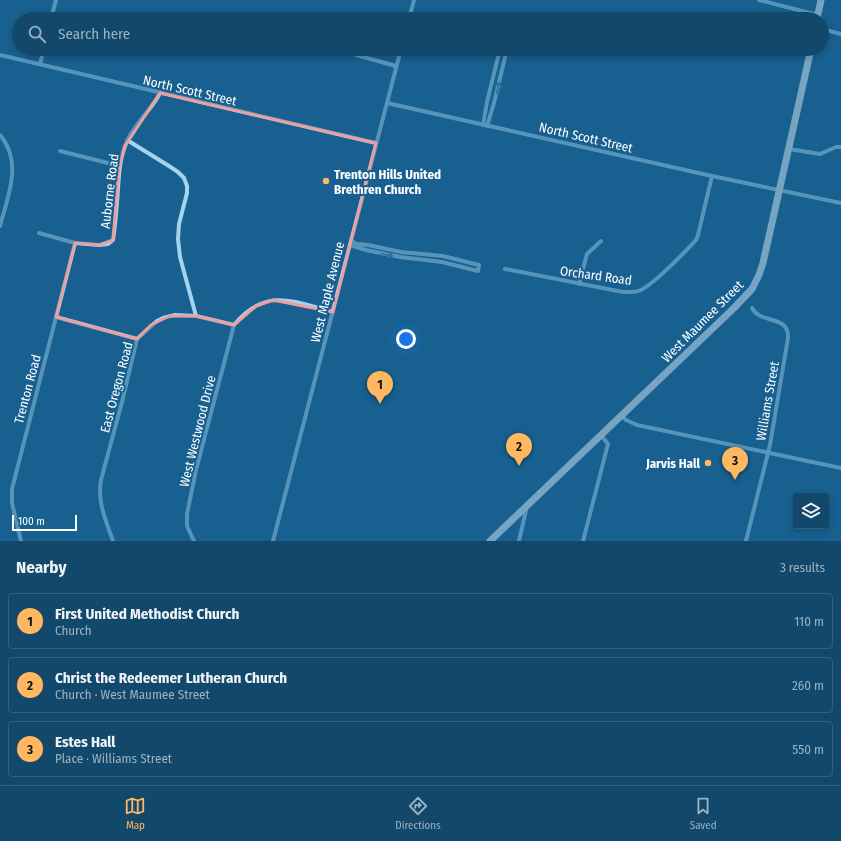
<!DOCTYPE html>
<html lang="en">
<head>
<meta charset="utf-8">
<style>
	:root { --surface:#11486b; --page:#1e5273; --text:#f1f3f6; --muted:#9cb2c1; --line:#30607e; --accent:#ffb762 }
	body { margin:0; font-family:"Fira Sans Condensed",sans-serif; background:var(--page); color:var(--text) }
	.controls { position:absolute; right:12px; bottom:12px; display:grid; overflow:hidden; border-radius:4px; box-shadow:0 2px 6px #0003 }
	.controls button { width:36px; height:36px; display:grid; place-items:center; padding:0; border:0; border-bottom:1px solid var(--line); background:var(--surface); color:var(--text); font:20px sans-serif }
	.scale { position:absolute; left:12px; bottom:10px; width:65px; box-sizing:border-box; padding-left:4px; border:2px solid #fff; border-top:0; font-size:11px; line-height:14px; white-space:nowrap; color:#fff; -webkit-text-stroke:3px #17608f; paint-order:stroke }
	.you { position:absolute; left:406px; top:339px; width:14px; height:14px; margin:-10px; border:3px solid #fff; border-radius:50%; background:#1a73e8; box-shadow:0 0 0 6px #1a73e833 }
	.badge { display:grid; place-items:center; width:26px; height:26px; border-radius:50%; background:var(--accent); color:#111; font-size:13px; font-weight:700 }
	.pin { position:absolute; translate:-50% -33px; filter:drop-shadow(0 1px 2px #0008) }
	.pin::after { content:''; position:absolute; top:21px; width:14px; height:12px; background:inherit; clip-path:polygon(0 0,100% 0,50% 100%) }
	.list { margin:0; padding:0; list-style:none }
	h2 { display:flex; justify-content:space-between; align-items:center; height:52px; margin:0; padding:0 16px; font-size:17px }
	h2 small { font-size:13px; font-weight:400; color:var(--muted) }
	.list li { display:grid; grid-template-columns:26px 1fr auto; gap:12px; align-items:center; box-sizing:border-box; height:56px; margin:0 8px 8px; padding:0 8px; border:1px solid var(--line); border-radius:4px }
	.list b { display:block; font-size:15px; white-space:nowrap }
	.list p { margin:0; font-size:13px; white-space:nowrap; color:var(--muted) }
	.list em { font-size:13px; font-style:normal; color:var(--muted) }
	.icon { flex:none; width:22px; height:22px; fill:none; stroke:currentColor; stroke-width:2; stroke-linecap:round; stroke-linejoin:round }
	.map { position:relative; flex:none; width:841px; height:541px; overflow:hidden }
	.search { position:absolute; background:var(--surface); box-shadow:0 2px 6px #0003; left:12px; right:12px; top:12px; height:44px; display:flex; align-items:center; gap:10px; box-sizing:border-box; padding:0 14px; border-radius:22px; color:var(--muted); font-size:15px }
	.sheet { height:244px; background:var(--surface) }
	nav { display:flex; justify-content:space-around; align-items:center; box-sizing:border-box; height:56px; border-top:1px solid var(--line); background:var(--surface); font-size:11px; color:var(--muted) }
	nav a { display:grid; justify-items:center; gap:2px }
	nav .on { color:var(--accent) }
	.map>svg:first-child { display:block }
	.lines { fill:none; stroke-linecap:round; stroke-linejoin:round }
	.minor { stroke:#a4d3ef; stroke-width:4 }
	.primary { stroke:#ecf7ff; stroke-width:7 }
	.oneway { stroke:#4182ac }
	.marked { fill:none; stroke:#ed9e9e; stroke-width:3; stroke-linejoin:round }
	.poi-dot { fill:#ffb762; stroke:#17608f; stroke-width:1.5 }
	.labels { text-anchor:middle; stroke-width:4; stroke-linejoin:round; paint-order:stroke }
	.street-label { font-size:13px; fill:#fff; stroke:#17608f }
	.poi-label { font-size:13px; font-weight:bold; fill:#fff; stroke:#17608f; text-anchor:start }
</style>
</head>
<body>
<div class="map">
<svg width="841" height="541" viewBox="0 0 841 541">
	<rect width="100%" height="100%" fill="#17608f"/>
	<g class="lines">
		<!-- minor -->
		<g class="minor">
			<path d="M759 0 818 15"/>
			<path d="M51 19 56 0"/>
			<path d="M409 19 414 0"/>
			<path d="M822 29 841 34"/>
			<path d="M0 55 376 143"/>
			<path d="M356 55 396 66"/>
			<path d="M40 64 44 49"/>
			<path d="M387 103 712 176 841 203"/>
			<path d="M483 125 487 102 500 49"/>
			<path d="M487 126 494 103 507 49"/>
			<path d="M0 135C23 162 8 196 0 226"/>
			<path d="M127 140 169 166 178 172 184 178 187 186V193L179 224 178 239 180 257 196 316"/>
			<path d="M789 149 820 154 836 147H841"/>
			<path d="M60 151 120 166"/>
			<path d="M39 233 75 243 99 245 108 244 113 240C115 227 116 215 117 202 119 181 118 159 128 139 137 121 152 109 160 93"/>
			<path d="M350 245 366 250 400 257 442 262 478 271 479 265 443 256 401 252 368 245 357 244 351 241"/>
			<path d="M505 269 623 292C628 292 635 293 641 290 655 283 685 252 696 240L698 235 712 176"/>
			<path d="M579 284 587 254 601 241"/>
			<path d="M56 317 137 339"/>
			<path d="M622 416 626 420 637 425 841 468"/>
			<path d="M21 541 12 503V489L75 243"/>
			<path d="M113 541C106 521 97 502 101 480L122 402 137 339 157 321 163 318 175 315 196 316 234 325"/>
			<path d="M194 541 187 526V514L196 470 234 325C266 287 291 301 333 312"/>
			<path d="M273 541 401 49"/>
			<path d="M519 541 527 506"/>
			<path d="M583 541 608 444 601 435"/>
			<path d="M746 541 770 445 788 338C789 314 761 325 752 308"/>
		</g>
		<!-- primary -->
		<g class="primary">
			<path d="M817 19 821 0"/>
			<path d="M490 541 734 308 752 289 759 275 763 263 811 49"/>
		</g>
	</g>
	<!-- one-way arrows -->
	<defs><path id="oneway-shaft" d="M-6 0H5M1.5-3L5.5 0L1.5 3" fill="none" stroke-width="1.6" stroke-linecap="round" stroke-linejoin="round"/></defs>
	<g class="oneway">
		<use href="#oneway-shaft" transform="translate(498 88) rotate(-76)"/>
		<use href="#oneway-shaft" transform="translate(387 255) rotate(12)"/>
	</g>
	<!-- marked area -->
	<path d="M0 0H841V541H0ZM160 93 376 143 333 312 273 300 256 306 234 325 196 316H169L151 325 137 339 56 317 75 243 99 245 113 240 119 168 125 146Z" fill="#17608f" fill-opacity=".55" fill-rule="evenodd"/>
	<path class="marked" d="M160 93 376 143 333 312 273 300 256 306 234 325 196 316H169L151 325 137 339 56 317 75 243 99 245 113 240 119 168 125 146Z"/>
	<!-- markers -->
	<g class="poi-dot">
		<circle cx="326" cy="181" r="4"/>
		<circle cx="708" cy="463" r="4"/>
	</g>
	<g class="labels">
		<!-- street labels -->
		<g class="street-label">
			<text transform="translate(190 90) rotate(13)" y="5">North Scott Street</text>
			<text transform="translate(586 137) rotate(13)" y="5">North Scott Street</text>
			<text transform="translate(109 191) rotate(-83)" y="5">Auborne Road</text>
			<text transform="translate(596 275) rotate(8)" y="5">Orchard Road</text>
			<text transform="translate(327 292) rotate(-76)" y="5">West Maple Avenue</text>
			<text transform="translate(702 321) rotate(-45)" y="5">West Maumee Street</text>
			<text transform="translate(116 387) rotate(-75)" y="5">East Oregon Road</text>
			<text transform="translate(27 389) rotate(-75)" y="5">Trenton Road</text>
			<text transform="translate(767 401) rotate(-80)" y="5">Williams Street</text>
			<text transform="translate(197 431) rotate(-76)" y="5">West Westwood Drive</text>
		</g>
		<!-- poi labels -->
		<g class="poi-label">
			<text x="334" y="179">Trenton Hills United<tspan x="334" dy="15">Brethren Church</tspan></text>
			<text x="700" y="468" text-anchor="end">Jarvis Hall</text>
		</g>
	</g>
</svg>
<div class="controls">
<button><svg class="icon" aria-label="layers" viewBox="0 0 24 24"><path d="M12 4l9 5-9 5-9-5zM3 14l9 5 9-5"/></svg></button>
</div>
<div class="scale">100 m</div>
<div class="you"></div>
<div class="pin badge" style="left:380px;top:404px">1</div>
<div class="pin badge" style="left:519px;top:466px">2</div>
<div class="pin badge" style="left:735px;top:480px">3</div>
<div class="search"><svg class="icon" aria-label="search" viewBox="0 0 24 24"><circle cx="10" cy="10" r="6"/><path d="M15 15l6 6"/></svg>Search here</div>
</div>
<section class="sheet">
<h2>Nearby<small>3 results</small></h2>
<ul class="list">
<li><span class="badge">1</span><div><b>First United Methodist Church</b><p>Church</p></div><em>110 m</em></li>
<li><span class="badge">2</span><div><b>Christ the Redeemer Lutheran Church</b><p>Church · West Maumee Street</p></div><em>260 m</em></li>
<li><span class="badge">3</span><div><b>Estes Hall</b><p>Place · Williams Street</p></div><em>550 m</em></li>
</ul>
</section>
<nav>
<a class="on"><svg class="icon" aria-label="map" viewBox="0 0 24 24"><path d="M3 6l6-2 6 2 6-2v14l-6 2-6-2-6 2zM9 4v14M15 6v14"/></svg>Map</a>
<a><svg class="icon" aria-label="directions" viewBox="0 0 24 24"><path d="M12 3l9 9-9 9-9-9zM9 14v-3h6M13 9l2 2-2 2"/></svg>Directions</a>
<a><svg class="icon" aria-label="saved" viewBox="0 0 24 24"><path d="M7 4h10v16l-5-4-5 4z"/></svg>Saved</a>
</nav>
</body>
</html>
